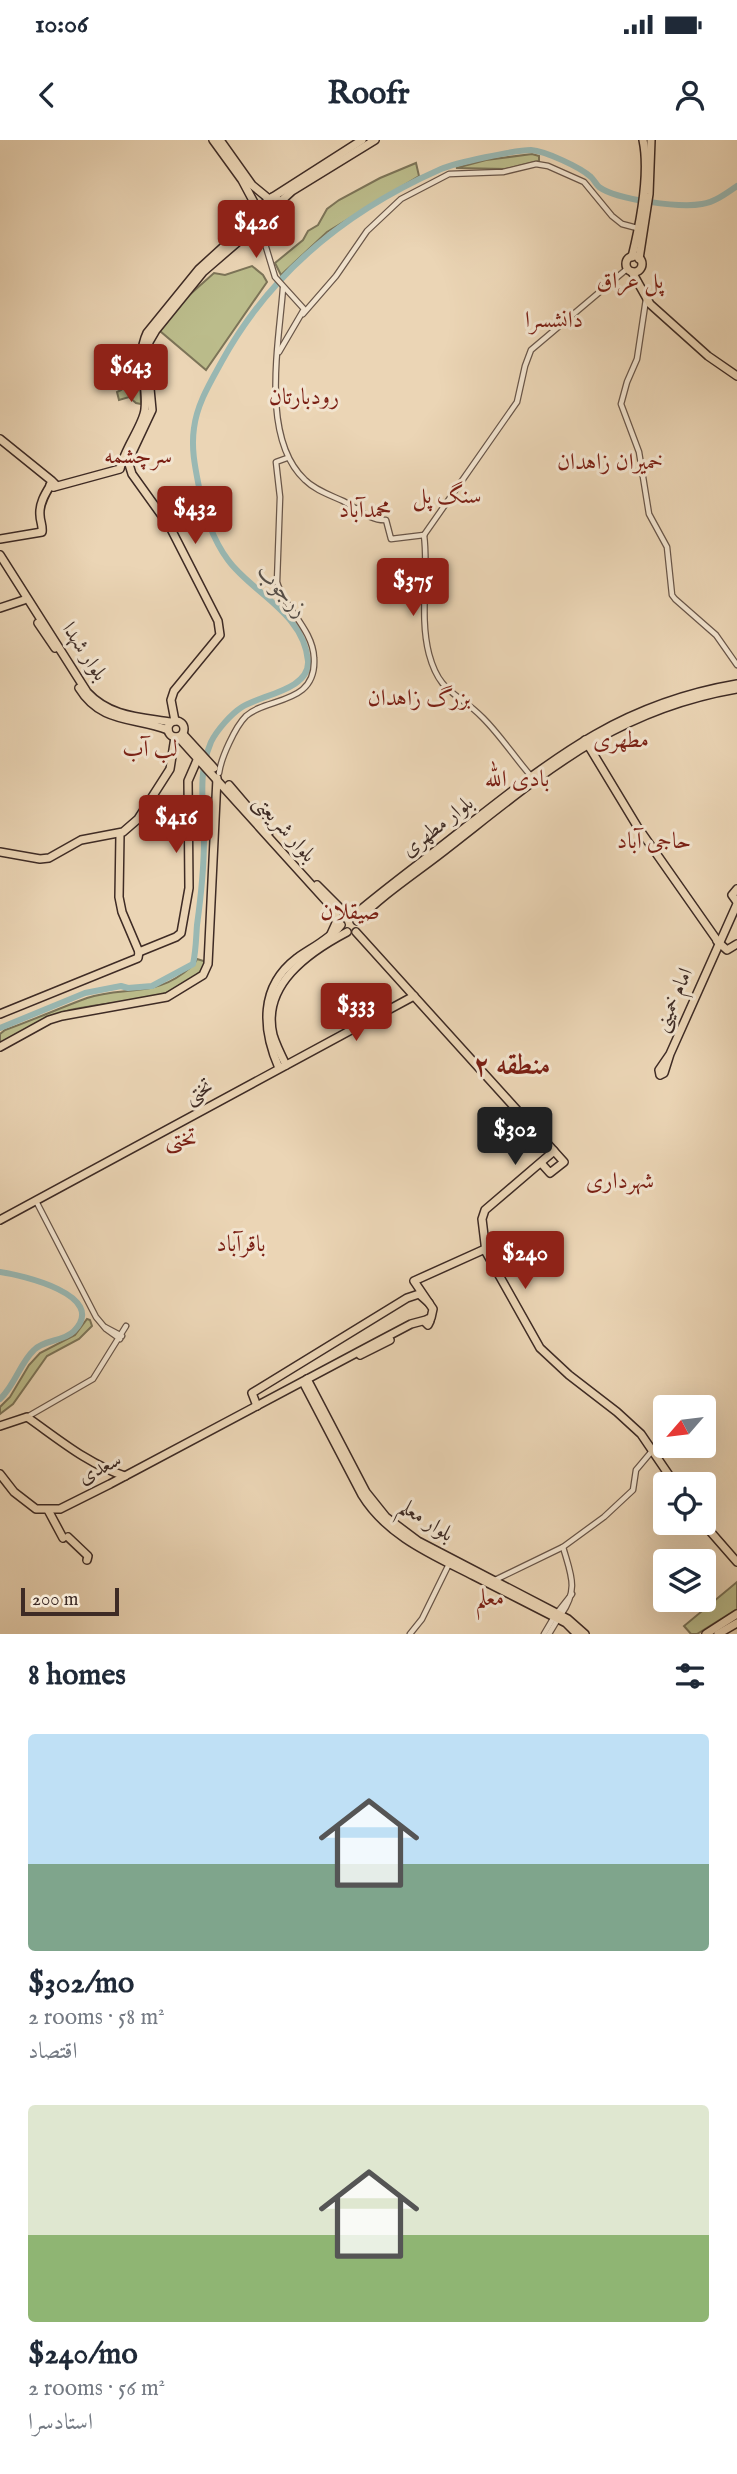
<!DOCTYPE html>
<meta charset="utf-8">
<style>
:root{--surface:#fff;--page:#f6f6f7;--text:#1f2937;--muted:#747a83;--accent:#8f2418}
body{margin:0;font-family:"IM FELL English",Amiri,serif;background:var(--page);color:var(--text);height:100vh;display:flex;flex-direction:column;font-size:26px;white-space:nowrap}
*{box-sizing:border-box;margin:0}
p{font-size:23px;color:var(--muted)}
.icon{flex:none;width:38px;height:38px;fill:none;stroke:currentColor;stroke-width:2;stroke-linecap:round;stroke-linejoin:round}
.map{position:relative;height:1494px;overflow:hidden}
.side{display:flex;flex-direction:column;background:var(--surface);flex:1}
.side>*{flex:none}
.needle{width:46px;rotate:242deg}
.buttons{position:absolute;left:653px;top:1255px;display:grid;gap:14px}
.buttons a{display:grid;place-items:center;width:63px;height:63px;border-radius:7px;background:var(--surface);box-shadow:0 7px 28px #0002;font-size:35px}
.scale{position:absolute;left:21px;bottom:18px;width:98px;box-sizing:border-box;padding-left:7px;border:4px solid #3e2b25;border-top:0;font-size:19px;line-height:24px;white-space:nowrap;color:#3e2b25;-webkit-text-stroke:5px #f2e4cf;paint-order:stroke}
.price{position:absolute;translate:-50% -60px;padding:0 16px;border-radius:7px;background:var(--accent);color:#fff;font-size:23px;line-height:46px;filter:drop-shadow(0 2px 4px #0008)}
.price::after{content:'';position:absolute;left:50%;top:42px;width:21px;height:16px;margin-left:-10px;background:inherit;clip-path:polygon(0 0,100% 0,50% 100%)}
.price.selected{background:#222;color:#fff}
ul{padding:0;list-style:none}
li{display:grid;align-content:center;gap:14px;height:371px;padding:0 28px}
li span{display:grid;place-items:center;height:217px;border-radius:7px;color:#555}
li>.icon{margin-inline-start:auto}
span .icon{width:126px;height:126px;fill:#fffc;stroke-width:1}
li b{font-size:30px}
h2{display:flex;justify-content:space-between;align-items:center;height:84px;padding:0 28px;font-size:30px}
.status{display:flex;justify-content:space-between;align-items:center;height:49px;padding:0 35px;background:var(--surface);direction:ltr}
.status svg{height:19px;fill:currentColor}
header{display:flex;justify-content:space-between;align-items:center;height:91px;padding:0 28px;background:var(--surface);font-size:32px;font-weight:700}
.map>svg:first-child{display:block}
.green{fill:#bbbc8b;stroke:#7c7458;stroke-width:2}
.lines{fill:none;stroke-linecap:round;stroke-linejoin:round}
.river{stroke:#99b8b3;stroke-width:6}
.minor-casing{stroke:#695649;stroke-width:7}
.major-casing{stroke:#3e2b25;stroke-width:10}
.minor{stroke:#f2e4cf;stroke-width:4.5}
.major{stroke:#ebd5b5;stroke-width:7}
.labels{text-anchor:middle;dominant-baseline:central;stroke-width:6;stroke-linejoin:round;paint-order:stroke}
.street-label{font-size:21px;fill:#3e2b25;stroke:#f2e4cf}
.neighbourhood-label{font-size:23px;fill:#7a1f14;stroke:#f2e4cf}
.water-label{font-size:23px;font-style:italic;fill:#554e48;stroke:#f2e4cf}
.district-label{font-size:28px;font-weight:bold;fill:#7a1f14;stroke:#f2e4cf}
</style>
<div class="status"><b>10:06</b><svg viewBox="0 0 49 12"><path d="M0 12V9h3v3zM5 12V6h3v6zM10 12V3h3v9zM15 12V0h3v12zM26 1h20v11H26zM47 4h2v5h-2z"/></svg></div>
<header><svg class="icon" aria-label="back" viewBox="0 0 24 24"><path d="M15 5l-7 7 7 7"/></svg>Roofr<svg class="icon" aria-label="person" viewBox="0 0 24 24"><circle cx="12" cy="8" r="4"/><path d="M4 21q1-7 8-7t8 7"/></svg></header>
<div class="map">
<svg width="737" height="1494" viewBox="0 0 737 1494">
<rect width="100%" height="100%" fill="#ebd5b5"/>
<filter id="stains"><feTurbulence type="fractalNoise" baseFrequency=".00286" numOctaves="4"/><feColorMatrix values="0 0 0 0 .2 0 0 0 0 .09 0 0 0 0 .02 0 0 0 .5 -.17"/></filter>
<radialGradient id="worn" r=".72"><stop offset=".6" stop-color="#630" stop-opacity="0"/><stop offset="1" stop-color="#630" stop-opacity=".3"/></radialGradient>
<!-- green -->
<g class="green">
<polygon points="532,14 539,16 539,21 506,29 456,28 486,20"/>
<polygon points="416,23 419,36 327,92 281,135 275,123 303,100 308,91 318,85 327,69 339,60 380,38"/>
<polygon points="252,126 263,135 267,142 206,230 160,191 186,158 214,133 225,135"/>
<polygon points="139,221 141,264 136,263 129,257 119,260 117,252 121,250 112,231 131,222"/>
<path d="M197,819l10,3c-26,46 -99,36 -144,50 -22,8 -43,22 -63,33v-11l5,-4c28,-10 55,-22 82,-32 32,-11 66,-2 95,-24 6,-5 12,-8 15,-15z"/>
<polygon points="87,1179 90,1180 92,1186 79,1199 47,1216 13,1264 0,1274 0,1267 10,1257 29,1225 40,1213 75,1195"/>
<polygon points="737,1442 737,1469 697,1494 691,1494 684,1486"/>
</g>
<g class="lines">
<!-- river -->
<g class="river">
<path d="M0,888l85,-35 36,-7 7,2 24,-2 41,-22c3,-13 3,-26 4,-39 4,-29 7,-57 7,-86 0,-33 -7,-65 7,-97 6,-12 20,-28 31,-35 18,-12 68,-17 66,-46 -4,-48 -56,-68 -80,-101 -15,-20 -25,-49 -29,-73 -4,-20 -8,-39 -5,-59 3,-24 16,-45 28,-67 49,-89 126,-151 219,-192 14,-6 74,-19 90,-19 14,1 49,17 60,27 3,3 5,7 8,10 18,13 82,21 103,17 13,-2 25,-11 35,-18"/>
<path d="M0,1132c21,3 109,23 74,59 -11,11 -29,8 -40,19 -14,13 -19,35 -34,49"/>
</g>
<!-- minor casing -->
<g class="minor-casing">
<g id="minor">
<polyline points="259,84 275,137 304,169"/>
<path d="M283,148c-4,55 -23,150 22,192 10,10 25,15 38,21 14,7 27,20 43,19l5,19 33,-4"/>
<polyline points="646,159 637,219 627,242 621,264 639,312 649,374 667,407 672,455 675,459 716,495 737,525"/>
<polyline points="303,174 336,136 367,91 401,59 449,34 503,32 536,24 548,26 584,42 612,76 622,84 637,88"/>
<polyline points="279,212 303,171"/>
<polyline points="342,376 358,368"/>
<polyline points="424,395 517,262 525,226 531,210 628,128"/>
<path d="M424,395c5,39 -5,80 5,119 11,41 29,38 54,64 18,18 32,40 48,58"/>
<path d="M219,633c2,-15 16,-46 27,-57 21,-19 71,-11 68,-58 -1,-29 -30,-50 -37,-76l3,-85 -4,-35 11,-4"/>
<polyline points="36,1061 96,1177 106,1189 120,1199"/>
<polyline points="105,1187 122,1196"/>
<polyline points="27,1277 93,1239 126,1186"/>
<polyline points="495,1440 563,1407 604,1377 633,1350 636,1330 652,1311"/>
<polyline points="557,1473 572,1454"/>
<path d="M561,1475c18,-26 10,-40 2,-68"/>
<polyline points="410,1494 422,1479 449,1424"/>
<polyline points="544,1494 554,1477"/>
<polyline points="549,1494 558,1479"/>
</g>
</g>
<!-- major casing -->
<g class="major-casing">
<g id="major">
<polyline points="213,0 242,40 258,70"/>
<polyline points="220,0 252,45 269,59"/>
<polyline points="273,57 362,0"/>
<polygon points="273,57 278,60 279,66 266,80 257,81 255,74 269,59"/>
<polyline points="279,63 292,51 375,0"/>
<circle cx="634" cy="124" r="8"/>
<path d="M632,117c8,-33 18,-84 11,-117"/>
<polyline points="639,119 649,54 651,0"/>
<polyline points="632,132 650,164 708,216 737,236"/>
<polyline points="0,299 52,341 50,345 53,347 55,344 52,341"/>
<path d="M54,347l66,-18c4,-20 24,-45 25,-60 3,-26 -10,-51 2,-76l52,-64 56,-51"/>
<path d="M0,399l42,-7c1,-6 -2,-11 -2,-17 -1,-11 5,-21 10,-29"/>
<path d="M0,415l87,137c23,25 53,25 84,30"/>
<polyline points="0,468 24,460"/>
<polyline points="38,483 55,508"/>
<path d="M79,548c22,36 55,29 89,42"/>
<circle cx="176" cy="589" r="8"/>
<polyline points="175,581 171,560 174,551 220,495 218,481 170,387 132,334 128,321 152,270 147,216 149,202 156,190 203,132 261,82"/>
<polyline points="183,594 214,628"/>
<polyline points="178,597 336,772 336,783 331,794"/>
<polyline points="585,600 637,686 719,803"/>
<polyline points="229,645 269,692"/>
<polyline points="120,694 119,757 122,772 139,812"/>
<polyline points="0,712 40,719 49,718 81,700 123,692 138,679 170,629 175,597"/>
<polyline points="317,745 346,774"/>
<polyline points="737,749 732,755 737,762"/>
<path d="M353,776c35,-30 73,-57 109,-86 91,-71 157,-126 275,-146"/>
<path d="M357,781c27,-28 62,-50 92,-74 95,-74 165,-137 288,-158"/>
<polyline points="356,792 564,1022 550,1033 541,1023"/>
<polyline points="717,801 727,810 737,804"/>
<polyline points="139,812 176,797 181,793 189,748 188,641 198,618"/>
<polyline points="0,874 138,818 139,812"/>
<polyline points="0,907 49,880 62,876 167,857 203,835 208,824 217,638"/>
<polyline points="670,914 664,933 660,935 659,930 670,914 737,764"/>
<path d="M286,925c-5,-10 -10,-20 -13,-30 -12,-50 36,-83 74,-103"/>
<path d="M279,928c-17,-39 -20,-81 18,-110 14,-10 33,-19 44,-33"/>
<polyline points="554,1011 485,1070 482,1079 486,1112 540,1208 569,1235 617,1272 641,1294 675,1344"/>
<polyline points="0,1080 414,856"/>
<polyline points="431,1178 433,1169 414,1141 485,1109"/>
<polygon points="428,1179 430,1181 428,1185 425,1182"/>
<polyline points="360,1215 390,1200"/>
<polyline points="307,1239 366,1352 386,1377 418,1401 568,1479 585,1494"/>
<path d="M303,1242l59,113c25,41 71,60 112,81 31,16 61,31 92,47l11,11"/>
<polyline points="257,1266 252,1253 407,1158 419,1154 429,1163"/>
<path d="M0,1286l27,-9c30,21 62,48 98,59"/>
<polyline points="0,1334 14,1352 36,1369 60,1369 110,1344 375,1203 411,1184 426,1180"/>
<polyline points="48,1370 63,1398"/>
<polyline points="702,1382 737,1422"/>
<polyline points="68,1397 88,1416 87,1420"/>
<polyline points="706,1494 737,1474"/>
<polyline points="718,1494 737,1483"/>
</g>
</g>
<!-- minor -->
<use href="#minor" class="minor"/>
<!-- major -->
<use href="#major" class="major"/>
</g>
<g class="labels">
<!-- street labels -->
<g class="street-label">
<text transform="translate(84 512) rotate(57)">بلوار شهدا</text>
<text transform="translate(438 687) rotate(-38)">بلوار مطهری</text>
<text transform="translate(284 689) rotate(48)">بلوار شریعتی</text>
<text transform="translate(674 860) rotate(-66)">امام خمینی</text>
<text transform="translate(199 952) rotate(-28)">تختی</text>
<text transform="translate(100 1329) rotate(-27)">سعدی</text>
<text transform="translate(426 1381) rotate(33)">بلوار معلم</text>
</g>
<!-- neighbourhood labels -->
<g class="neighbourhood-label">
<text x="630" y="141">پل عراق</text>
<text x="554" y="180">دانشسرا</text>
<text x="304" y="257">رودبارتان</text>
<text x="138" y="316">سرچشمه</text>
<text x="610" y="322">خمیران زاهدان</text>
<text x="447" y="356">سنگ پل</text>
<text x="365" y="370">محمدآباد</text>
<text x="419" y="558">بزرگ زاهدان</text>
<text x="621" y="600">مطهری</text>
<text x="150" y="609">لب آب</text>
<text x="517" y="639">بادی الله</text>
<text x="654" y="701">حاجی آباد</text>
<text x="350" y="772">صیقلان</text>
<text x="181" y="999">تختی</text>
<text x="620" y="1041">شهرداری</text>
<text x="241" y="1104">باقرآباد</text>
<text x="490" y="1458">معلم</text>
</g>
<!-- water labels -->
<g class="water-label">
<text transform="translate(282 451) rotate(47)">زرجوب</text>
</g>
<!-- district labels -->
<g class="district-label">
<text x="512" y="926">منطقه ۲</text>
</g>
</g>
<rect width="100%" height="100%" filter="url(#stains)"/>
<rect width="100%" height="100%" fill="url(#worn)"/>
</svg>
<div class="buttons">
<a><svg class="needle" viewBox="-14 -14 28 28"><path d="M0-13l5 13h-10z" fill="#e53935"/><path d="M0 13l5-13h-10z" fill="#747a83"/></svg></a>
<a><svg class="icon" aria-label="locate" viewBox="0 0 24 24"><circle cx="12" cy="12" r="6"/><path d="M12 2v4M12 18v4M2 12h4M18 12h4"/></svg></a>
<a><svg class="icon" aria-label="layers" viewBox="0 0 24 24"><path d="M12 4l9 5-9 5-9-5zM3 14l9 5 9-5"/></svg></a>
</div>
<div class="scale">200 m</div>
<b class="price" style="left:256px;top:120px">$426</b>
<b class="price" style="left:131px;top:264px">$643</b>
<b class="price" style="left:195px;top:406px">$432</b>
<b class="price" style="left:413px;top:478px">$375</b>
<b class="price" style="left:176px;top:715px">$416</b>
<b class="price" style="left:356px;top:903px">$333</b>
<b class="price selected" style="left:515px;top:1027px">$302</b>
<b class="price" style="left:525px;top:1151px">$240</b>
</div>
<section class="side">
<h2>8 homes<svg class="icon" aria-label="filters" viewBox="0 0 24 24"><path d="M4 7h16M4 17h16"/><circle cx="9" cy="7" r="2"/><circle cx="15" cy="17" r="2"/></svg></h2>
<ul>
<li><span style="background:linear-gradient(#bfe0f5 60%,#7fa58c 0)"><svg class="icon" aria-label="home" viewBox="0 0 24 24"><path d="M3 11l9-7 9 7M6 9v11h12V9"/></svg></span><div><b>$302/mo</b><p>2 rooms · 58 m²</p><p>اقتصاد</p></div></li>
<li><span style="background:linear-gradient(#dfe7d0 60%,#8fb573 0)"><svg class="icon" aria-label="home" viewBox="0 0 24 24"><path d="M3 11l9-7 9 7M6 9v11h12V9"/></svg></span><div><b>$240/mo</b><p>2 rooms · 56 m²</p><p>استادسرا</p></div></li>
</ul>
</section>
